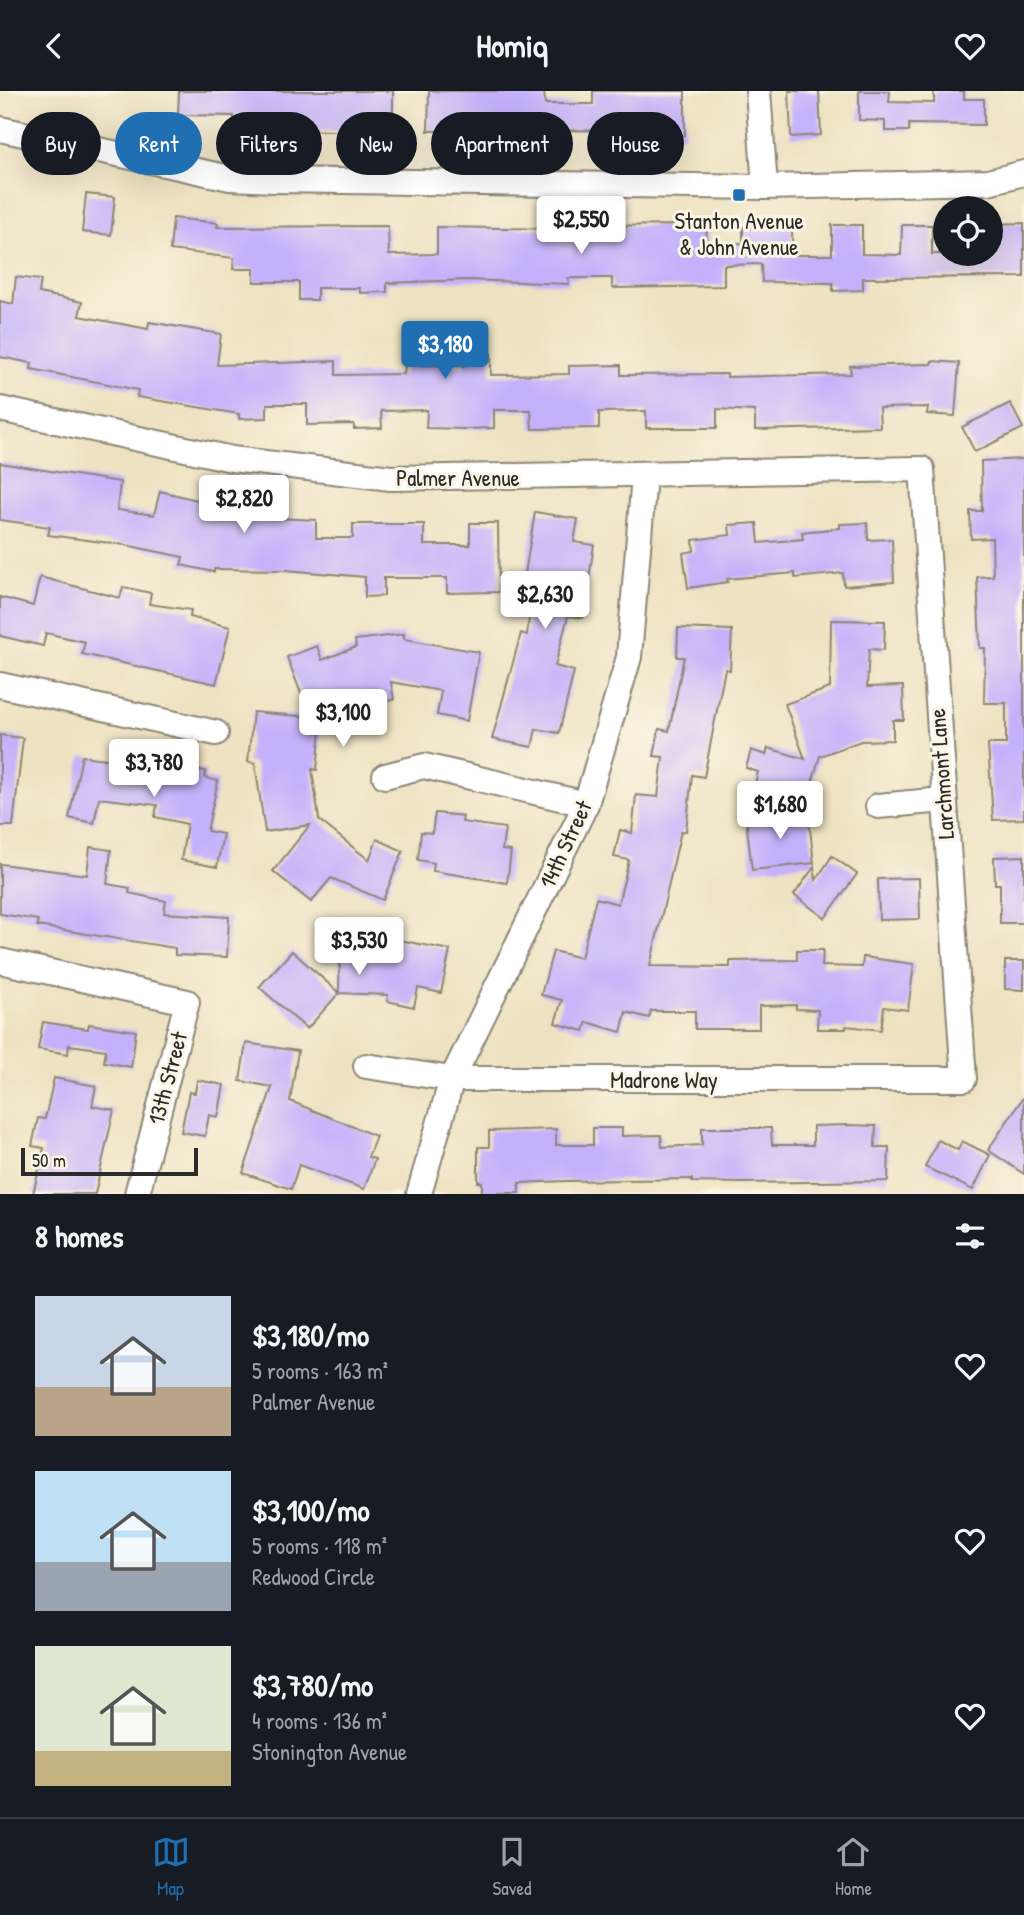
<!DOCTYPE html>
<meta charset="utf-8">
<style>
:root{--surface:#171b24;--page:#242831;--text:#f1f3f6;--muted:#9ea1a6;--line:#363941;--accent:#1f6fb2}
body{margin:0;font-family:"Patrick Hand",sans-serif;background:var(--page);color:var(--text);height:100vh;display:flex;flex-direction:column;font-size:26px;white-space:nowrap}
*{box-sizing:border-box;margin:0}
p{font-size:23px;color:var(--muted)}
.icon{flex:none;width:38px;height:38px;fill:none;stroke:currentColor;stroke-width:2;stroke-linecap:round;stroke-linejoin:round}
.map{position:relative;height:1103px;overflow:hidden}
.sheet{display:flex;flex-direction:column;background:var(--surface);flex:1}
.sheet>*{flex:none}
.guide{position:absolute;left:21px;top:21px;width:984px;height:63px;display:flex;gap:14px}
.controls{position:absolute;left:933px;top:105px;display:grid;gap:14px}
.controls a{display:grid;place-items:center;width:70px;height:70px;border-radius:50%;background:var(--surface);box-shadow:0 7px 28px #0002;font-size:35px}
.scale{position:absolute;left:21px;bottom:18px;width:177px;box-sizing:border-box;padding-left:7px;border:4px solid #2b2b2b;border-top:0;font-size:19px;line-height:24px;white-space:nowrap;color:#2b2b2b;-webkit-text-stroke:5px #fcf5e5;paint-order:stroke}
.price{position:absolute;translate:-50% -60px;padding:0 16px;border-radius:7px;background:#fff;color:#222;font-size:23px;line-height:46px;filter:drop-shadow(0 2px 4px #0008)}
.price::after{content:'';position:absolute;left:50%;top:42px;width:21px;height:16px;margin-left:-10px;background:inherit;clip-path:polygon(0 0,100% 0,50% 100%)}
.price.selected{background:var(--accent);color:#fff}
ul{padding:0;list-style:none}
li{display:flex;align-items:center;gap:21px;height:175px;padding:0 35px}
li span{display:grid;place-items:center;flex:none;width:196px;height:140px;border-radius:0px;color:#555}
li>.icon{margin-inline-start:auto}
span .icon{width:84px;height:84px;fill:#fffc;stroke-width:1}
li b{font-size:30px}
h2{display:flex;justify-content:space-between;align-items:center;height:84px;padding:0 35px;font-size:30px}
.chip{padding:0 24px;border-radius:32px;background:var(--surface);box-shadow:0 7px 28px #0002;font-size:24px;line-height:63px}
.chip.selected{background:var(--accent);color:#fff}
header{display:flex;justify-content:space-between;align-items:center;height:91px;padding:0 35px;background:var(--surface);font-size:32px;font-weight:700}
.tabs{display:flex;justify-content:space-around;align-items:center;height:98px;border-top:2px solid var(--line);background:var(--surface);font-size:19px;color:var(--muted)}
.tabs a{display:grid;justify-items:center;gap:4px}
.tabs .selected{color:var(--accent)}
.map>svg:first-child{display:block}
.building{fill:#c5b0fb}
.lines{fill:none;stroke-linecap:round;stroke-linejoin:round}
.minor-casing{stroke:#8c8676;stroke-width:28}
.minor{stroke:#fff;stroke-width:24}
.poi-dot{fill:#1f6fb2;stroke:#fcf5e5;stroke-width:2.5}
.labels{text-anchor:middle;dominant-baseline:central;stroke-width:6;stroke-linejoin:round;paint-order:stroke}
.poi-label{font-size:23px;fill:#2b2b2b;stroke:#fcf5e5}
.street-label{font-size:23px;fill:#2b2b2b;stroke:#fcf5e5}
</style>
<header><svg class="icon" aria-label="back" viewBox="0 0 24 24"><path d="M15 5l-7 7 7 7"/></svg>Homiq<svg class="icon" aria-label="heart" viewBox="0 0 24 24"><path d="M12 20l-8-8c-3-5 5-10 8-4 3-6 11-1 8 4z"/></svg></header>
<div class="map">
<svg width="1024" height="1103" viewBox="0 0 1024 1103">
<rect width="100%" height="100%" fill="#fcf5e5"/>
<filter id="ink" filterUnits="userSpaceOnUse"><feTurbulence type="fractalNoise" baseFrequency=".0143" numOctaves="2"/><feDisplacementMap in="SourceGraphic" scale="14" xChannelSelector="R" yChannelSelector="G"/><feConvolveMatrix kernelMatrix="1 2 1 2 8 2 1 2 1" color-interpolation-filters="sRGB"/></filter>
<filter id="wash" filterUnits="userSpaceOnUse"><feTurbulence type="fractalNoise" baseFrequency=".00686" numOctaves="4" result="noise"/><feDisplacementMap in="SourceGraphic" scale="28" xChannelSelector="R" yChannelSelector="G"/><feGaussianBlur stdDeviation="1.57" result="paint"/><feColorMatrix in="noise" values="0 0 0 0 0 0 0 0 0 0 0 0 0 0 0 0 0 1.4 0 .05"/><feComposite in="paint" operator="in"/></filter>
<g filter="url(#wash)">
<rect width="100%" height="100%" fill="#ede2c1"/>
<g id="blocks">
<!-- building -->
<g class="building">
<polygon points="179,0 393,0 393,42 235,37 234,25 178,24"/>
<polygon points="429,0 544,0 545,13 593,13 593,0 685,0 685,44 654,45 654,39 428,40"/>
<polygon points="789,0 819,0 821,44 791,46"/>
<polygon points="859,0 890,0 889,11 934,12 934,0 964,0 964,8 984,8 984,34 909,33 909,40 885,40 885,30 859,29"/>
<polygon points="86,103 115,106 111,144 82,141"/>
<polygon points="173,127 218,132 217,136 388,135 389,164 437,163 437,136 567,138 567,135 706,134 707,153 743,152 743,136 792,135 792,164 832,164 832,134 862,134 862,163 901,164 902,134 932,134 932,163 990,163 990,133 1024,132 1024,186 863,187 863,199 833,200 833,192 762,191 761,173 724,174 724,195 612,197 612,187 568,187 569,193 468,189 387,192 387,201 360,202 360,197 317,197 317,209 299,209 299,191 254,191 254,178 233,178 234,167 170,159"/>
<polygon points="16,186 41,189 39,202 82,211 79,225 148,238 149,231 221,243 217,274 336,270 336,284 404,283 405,274 464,275 464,263 491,263 491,284 569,283 569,275 621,274 621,284 727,283 727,286 851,283 850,275 931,273 932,270 959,272 955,325 927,323 928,316 879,317 880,336 755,339 755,320 717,318 717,337 646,337 646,320 599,321 599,337 532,338 531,319 494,319 494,337 465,338 426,337 427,319 381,320 382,337 354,338 354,333 307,334 307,313 267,313 267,327 239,328 239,323 137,306 138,299 31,278 32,272 0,266 0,210 13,213"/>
<polygon points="1010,312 1023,337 975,361 962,336"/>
<polygon points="1024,368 1024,728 993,729 988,653 1006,653 1006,612 984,612 985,557 980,557 977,486 993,485 992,447 971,448 970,420 982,420 981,370"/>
<polygon points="0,372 120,391 117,419 154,424 160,400 218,414 216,424 316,429 316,447 353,447 353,433 424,433 424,454 470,454 470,432 498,432 499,501 447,502 447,487 384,487 384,505 365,506 365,486 286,479 214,478 214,481 181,474 183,466 125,454 48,444 50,436 0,429"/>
<polygon points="535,421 578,428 574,451 594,454 583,527 568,525 555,575 574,580 559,642 536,638 532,656 492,648 521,542 527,544 532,501 522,501"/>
<polygon points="757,432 759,452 803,448 802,441 840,437 840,433 867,432 868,449 892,448 894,491 844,495 843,482 795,487 795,482 727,488 728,491 688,497 683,462 694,460 693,449 730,444 729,434"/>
<polygon points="40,486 120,507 123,496 151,502 149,513 191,519 190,526 230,536 216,593 82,563 85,551 46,542 43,555 0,545 0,506 33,515"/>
<polygon points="831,529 885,530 884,559 869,558 867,596 903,595 904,629 893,629 893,649 861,650 820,665 807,709 755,693 758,681 746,677 751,659 766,664 768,657 805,668 785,613 830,597"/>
<polygon points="678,537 732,539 730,579 725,578 704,686 692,684 686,740 681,740 650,875 730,876 730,870 797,869 797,859 823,859 822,875 862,876 863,866 914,873 908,919 884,916 881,939 846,935 846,938 817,938 818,919 796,918 796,914 759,915 759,938 695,938 695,920 651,920 649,927 626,921 621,941 587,931 584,940 555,932 562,909 541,904 553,860 581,867 596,807 618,813 629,769 614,766 620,739 632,742 636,704 658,706 663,666 654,665 659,638 669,640 684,566 677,566"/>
<polygon points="404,543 404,548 479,561 467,630 437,624 441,600 391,591 394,609 359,613 363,622 321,638 317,679 312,678 319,729 369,769 377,748 403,760 383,809 331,787 311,811 273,780 310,734 265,741 255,672 248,671 253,621 310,626 287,566 317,555 322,569 356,556 355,549"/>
<polygon points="0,644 23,647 13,735 0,735"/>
<polygon points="82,665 206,680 205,687 218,690 207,740 223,743 217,776 181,769 187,733 155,726 157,714 99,707 94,732 69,727"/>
<polygon points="808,721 814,772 752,779 746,728"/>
<polygon points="435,722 463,725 462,731 505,737 502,759 511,760 507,792 433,780 434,772 418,769 421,741 432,742"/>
<polygon points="90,756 111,759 107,793 130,797 129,802 166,810 164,822 229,826 227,866 175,864 175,857 37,835 38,829 0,823 0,773 87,784"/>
<polygon points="832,765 857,783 825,827 794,804 814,776 816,789"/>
<polygon points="1024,765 1024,832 1000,832 1000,793 995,793 994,766"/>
<polygon points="919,787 920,828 879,829 878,788"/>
<polygon points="399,849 450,859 441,902 418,897 414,916 387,910 388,904 339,902 307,938 259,896 292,860 339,902 340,850 399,851"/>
<polygon points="1005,870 1024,870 1024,899 1005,898"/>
<polygon points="43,931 88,938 89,933 136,940 131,976 104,971 106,959 69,954 68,963 38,958"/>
<polygon points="246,952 298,960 290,1010 376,1045 368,1066 375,1068 364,1098 299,1074 291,1098 243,1082 272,996 240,990"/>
<polygon points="54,987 96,995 92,1015 114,1019 95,1103 33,1103 44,1057 32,1055 38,1027 45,1028"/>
<polygon points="197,989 224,994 218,1026 209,1024 205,1045 181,1041 189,1001 195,1002"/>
<polygon points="1024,1005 1024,1083 988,1059"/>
<polygon points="849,1034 876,1035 875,1056 889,1056 888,1090 743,1092 692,1091 692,1088 567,1090 519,1092 519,1102 482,1102 482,1091 478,1091 478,1056 489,1056 489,1040 556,1038 556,1054 593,1054 593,1037 622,1037 622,1045 661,1044 662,1056 702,1054 702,1037 771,1037 772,1054 813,1054 813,1035"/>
<polygon points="938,1049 958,1059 962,1050 990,1064 973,1099 925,1076"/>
</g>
</g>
</g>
<g filter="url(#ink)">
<use href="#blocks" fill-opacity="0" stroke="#8c8676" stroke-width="2"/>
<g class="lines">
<!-- minor casing -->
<g class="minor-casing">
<g id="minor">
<polyline points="758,0 765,96"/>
<polyline points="0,38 230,87 274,89 765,96 988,91 1024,82"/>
<polyline points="0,318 232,368 391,387 922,378 964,988 452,988 366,975"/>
<polyline points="0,594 216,642"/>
<polyline points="385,685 424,675 586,713"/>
<polyline points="878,715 943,709"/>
<polyline points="0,870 187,911 137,1103"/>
<polyline points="419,1103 452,988 586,713 629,566 644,385"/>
</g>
</g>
<!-- minor -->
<use href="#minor" class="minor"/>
</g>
</g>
<!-- markers -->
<rect class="poi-dot" x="732" y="97" width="14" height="14" rx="3.5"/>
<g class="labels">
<!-- poi labels -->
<g class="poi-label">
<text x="739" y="129">Stanton Avenue<tspan x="739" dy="26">&amp; John Avenue</tspan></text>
</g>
<!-- street labels -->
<g class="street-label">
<text x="458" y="386">Palmer Avenue</text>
<text transform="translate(941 683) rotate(-94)">Larchmont Lane</text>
<text transform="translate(565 753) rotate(-65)">14th Street</text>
<text transform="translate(167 987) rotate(-75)">13th Street</text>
<text x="664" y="988">Madrone Way</text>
</g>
</g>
</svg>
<div class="controls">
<a><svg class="icon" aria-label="locate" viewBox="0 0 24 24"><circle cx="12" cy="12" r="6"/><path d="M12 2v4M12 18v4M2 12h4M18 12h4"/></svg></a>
</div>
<div class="scale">50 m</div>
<b class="price" style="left:581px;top:165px">$2,550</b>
<b class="price selected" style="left:445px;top:290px">$3,180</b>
<b class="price" style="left:244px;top:444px">$2,820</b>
<b class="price" style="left:545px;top:540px">$2,630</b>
<b class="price" style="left:343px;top:658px">$3,100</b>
<b class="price" style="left:154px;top:708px">$3,780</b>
<b class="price" style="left:780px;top:750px">$1,680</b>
<b class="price" style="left:359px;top:886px">$3,530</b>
<div class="guide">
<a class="chip">Buy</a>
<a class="chip selected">Rent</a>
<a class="chip">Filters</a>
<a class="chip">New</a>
<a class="chip">Apartment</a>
<a class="chip">House</a>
</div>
</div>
<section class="sheet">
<h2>8 homes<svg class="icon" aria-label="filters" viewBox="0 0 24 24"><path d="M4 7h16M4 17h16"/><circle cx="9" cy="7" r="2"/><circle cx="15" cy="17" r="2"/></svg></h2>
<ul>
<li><span style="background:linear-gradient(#c9d6e8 65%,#b9a48a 0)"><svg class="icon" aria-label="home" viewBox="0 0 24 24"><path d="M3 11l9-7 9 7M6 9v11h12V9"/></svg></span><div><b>$3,180/mo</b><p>5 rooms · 163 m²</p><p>Palmer Avenue</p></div><svg class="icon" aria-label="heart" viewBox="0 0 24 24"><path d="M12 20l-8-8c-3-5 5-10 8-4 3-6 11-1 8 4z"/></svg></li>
<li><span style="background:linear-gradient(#bfe0f5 65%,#9aa5b1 0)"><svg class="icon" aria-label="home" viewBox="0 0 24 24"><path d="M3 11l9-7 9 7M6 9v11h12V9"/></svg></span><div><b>$3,100/mo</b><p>5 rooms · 118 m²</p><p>Redwood Circle</p></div><svg class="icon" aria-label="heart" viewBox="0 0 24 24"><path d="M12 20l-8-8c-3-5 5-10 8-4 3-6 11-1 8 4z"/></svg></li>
<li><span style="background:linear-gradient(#dfe7d0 75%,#c2b280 0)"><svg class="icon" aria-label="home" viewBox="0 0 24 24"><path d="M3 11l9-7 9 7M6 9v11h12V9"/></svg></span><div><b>$3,780/mo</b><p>4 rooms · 136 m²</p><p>Stonington Avenue</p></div><svg class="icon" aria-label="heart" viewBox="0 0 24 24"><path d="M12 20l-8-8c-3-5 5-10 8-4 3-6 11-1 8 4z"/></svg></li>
</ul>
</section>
<nav class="tabs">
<a class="selected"><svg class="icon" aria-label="map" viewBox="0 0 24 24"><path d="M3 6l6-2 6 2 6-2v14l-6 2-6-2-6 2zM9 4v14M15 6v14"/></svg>Map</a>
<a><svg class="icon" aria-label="saved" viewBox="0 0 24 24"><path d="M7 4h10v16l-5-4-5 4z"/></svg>Saved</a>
<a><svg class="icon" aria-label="home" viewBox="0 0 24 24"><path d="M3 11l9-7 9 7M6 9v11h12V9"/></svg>Home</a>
</nav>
